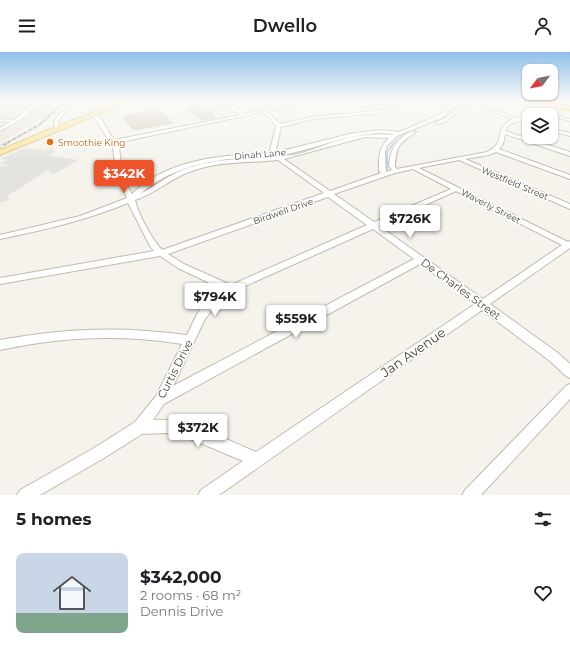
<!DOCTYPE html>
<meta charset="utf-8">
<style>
:root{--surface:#fff;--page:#f6f6f6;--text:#202124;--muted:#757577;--accent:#ee542a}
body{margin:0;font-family:Montserrat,sans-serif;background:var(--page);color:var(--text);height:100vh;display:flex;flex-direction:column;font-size:15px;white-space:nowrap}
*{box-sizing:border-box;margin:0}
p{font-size:13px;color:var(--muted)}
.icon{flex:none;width:22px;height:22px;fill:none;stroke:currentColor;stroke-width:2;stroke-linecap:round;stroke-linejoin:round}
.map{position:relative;height:443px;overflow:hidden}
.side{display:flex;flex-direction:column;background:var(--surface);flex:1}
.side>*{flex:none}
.needle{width:26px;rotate:238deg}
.tools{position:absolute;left:522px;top:12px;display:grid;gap:8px}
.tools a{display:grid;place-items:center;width:36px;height:36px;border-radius:8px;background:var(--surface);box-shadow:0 1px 3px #0004;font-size:20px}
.price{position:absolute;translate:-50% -34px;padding:0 9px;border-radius:4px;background:#fff;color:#222;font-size:13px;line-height:26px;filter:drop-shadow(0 1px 2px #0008)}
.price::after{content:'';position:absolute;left:50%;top:24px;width:12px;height:9px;margin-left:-6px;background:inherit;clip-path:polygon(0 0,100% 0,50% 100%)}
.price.active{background:var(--accent);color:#fff}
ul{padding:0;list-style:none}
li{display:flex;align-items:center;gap:12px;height:100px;padding:0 16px}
li span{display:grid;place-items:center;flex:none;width:112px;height:80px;border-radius:8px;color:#555}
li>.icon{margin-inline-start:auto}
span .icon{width:48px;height:48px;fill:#fffc;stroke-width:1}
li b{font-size:17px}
h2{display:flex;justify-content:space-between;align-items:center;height:48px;padding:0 16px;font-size:17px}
header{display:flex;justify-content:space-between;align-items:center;height:52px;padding:0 16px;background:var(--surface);font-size:18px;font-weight:600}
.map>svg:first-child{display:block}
.residential{fill:#e9e5da}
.commercial{fill:#f5ebd9}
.parking{fill:#e4e3e0}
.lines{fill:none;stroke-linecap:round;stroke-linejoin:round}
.stream-far1{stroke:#adcfed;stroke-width:1}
.stream{stroke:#adcfed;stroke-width:1.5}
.building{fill:#d6cfc2;stroke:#d1c8b5}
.minor-casing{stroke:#c0bbaf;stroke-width:2}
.major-casing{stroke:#dec471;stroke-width:2}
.highway-casing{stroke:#d5a946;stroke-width:2}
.minor{fill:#fff;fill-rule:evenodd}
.major{fill:#f9e5a1;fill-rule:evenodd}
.highway{fill:#f6d376;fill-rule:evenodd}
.rail-far1-casing{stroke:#999;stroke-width:2}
.rail-casing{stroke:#999;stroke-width:2.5}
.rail-far1{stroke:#fff;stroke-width:1;stroke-dasharray:3;stroke-linecap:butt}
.rail{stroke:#fff;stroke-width:1.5;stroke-dasharray:4;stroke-linecap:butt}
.food-dot{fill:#e8710a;stroke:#fff;stroke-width:1.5}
.labels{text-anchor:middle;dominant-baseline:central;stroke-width:3.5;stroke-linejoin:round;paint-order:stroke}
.far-food-label{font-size:9px;fill:#c56008;stroke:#fff;text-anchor:start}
.far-street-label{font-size:9px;fill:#49443a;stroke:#fff}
.street-label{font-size:11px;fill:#49443a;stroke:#fff}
.near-street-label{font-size:13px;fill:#49443a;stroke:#fff}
</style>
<header><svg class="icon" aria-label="menu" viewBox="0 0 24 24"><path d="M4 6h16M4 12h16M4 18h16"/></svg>Dwello<svg class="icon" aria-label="person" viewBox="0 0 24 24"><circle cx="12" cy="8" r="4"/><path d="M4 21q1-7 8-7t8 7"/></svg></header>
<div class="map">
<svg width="570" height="443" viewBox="0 0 570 443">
<rect width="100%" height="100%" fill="#f5f3ec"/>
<!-- residential -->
<polygon class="residential" points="0,49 61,49 45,65 0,91"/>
<!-- commercial -->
<polygon class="commercial" points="150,49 217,49 237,62 195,71 176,55"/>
<!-- parking -->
<g class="parking">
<polygon points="212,49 217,50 229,58 214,60 203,53 205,52 203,51"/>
<polygon points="31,96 43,98 53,96 54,101 50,102 51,104 78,108 55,122 48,120 51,119 48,118 6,145 10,148 0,151 0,114 11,114 1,112 6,108 0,107 22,97"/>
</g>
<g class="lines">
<!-- stream-far1 -->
<g class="stream-far1">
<polyline points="379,81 392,82"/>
<polyline points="393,92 400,83 442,66 456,55 480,49"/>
</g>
<!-- stream -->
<g class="stream">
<polyline points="288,102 308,97"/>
<polyline points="211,110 266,104"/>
<polyline points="387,118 387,100 394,91"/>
<polyline points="159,128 171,122"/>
</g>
</g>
<!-- building -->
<g class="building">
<polygon points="196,53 209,58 214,62 213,63 215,65 201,68 186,56"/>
<polygon points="153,57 156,60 161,59 173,71 134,78 122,65"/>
</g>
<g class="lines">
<!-- minor casing -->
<g class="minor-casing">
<g id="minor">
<polygon points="37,49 42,49 25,65 0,79 0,76 10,70 0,69 0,67 14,68"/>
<polygon points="71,49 75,49 58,69 59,77 55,77 54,69"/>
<path d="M220,49h5l20,13 61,-13h9l-48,11 13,12 32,-7 63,-6 -23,-10h6l23,10 23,-10h6l-28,12 -70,6 -31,8 -5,23 1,2 77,-19 28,-3 17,2 40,-17 13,-10 16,-4h8l-22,6 -11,10 -46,19 -10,10 -2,6 1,20 6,-2 -3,-4c1,-17 8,-28 23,-35l4,1c-15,11 -20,12 -21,34l2,3 90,-17c22,-11 4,-23 26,-33 -13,-4 -40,-17 -52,-10 -8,5 -13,15 -24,15v-2l12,-6 10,-9 23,-6h8l-13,4 40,13 16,-8 9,-6 2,1 -6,6 32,8v2l-19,-5v-1l-16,-3 -14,7 8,3v2l-12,-3 -9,4 -3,6 65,21v4l-65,-22 -2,10 -4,5 71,26v4l-74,-27 -7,3 -24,4 105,45v5l-111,-49 -40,8 149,74 2,-1v7l-80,56 68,49 12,11v14l-4,-2 -16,-15 -68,-51 -263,185h-21l3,-5 42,-29 -50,-21 -27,-7 -24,1 -38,24 -64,37h-23l3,-5 74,-42 41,-26 21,-26 26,-52c-63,-10 -120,-7 -182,6v-10c64,-12 122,-14 187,-5l10,-21 7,-10 20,-14 -46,-22 -18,-12 -160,28v-6l154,-27 -4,-5 -22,-43c-41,17 -84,27 -128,36v-4l80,-19 47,-18 -10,-20 -4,-30 -18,-30 -7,-2v-2l11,2 15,24 126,-25zM263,60l7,6 6,8 -6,24 2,3c-47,2 -104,5 -140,41l-9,-16 -4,-30 -3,-5zM382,81l11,1 -1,1c-19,-2 -37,0 -55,6 -15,4 -44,18 -57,14 35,-5 64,-21 102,-22zM365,85l24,1c-11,11 -10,18 -10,33l2,2 -51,18 -46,-32zM258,104l17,1c-32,2 -64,1 -95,14 -14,6 -26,16 -40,23 33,-29 76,-35 118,-38zM278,108l46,33 -162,57c-10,-11 -24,-36 -27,-50 20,-6 35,-21 54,-28 29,-11 59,-9 89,-12zM413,117l38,20 -77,33 -40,-28 61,-21zM456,139l106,54 -79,54 -104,-73zM328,145l39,28 -136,60 -47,-21 -16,-10zM373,177l41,30 -241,127 32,-67 7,-9 22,-19zM420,212l55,40 -219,148c-32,-13 -67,-34 -103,-32l11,-16z"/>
<polygon points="551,77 570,81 570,84 551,79"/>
<polygon points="570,332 570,347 481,443 462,443 465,438 566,334"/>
</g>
</g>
<!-- major casing -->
<g class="major-casing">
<polygon id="major" points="123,49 131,49 0,103 0,98 55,75"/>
</g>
<!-- highway casing -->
<g class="highway-casing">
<polygon id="highway" points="512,49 531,49 570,54 570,58"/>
</g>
<!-- minor -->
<use href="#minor" class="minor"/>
<!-- major -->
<use href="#major" class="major"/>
<!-- highway -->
<use href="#highway" class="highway"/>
<!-- rail-far1 casing -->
<g class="rail-far1-casing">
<polyline id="rail-far1" points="5,92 39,73 66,49"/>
</g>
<!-- rail casing -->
<g class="rail-casing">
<polyline id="rail" points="0,95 7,91"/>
</g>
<!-- rail-far1 -->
<use href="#rail-far1" class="rail-far1"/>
<!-- rail -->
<use href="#rail" class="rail"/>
</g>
<!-- sky -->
<linearGradient id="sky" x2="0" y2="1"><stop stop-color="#90bfea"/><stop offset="0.44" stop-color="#fafaf6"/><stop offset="1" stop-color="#fafaf6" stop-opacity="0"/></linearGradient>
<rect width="570" height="111" fill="url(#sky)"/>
<!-- markers -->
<circle class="food-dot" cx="50" cy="90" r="4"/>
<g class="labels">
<!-- far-food labels -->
<g class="far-food-label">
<text x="58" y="90">Smoothie King</text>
</g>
<!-- far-street labels -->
<g class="far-street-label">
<text transform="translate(260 102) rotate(-5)">Dinah Lane</text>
<text transform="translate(515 131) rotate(23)">Westfield Street</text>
<text transform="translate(491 154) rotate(27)">Waverly Street</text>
<text transform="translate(283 159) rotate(-19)">Birdwell Drive</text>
</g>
<!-- street labels -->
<g class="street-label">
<text transform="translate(461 237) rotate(36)">De Charles Street</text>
<text transform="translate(175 317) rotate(-63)">Curtis Drive</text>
</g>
<!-- near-street labels -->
<g class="near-street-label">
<text transform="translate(413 300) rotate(-35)">Jan Avenue</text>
</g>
</g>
</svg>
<div class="tools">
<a><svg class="needle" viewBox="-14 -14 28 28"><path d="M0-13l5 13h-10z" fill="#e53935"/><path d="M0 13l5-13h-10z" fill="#757577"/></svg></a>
<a><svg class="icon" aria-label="layers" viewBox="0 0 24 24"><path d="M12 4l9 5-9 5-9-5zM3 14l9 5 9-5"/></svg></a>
</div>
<b class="price active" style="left:124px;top:142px">$342K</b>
<b class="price" style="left:410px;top:187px">$726K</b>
<b class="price" style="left:215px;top:265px">$794K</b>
<b class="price" style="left:296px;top:287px">$559K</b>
<b class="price" style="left:198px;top:396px">$372K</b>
</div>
<section class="side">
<h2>5 homes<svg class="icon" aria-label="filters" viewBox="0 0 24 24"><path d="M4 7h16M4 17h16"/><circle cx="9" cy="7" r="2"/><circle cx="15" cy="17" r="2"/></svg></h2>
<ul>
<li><span style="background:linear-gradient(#c9d6e8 75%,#7fa58c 0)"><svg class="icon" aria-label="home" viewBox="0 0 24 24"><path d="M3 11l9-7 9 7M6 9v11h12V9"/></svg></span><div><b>$342,000</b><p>2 rooms · 68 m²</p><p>Dennis Drive</p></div><svg class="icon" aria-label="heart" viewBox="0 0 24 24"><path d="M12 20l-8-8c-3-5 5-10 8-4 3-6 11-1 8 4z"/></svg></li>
</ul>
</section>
